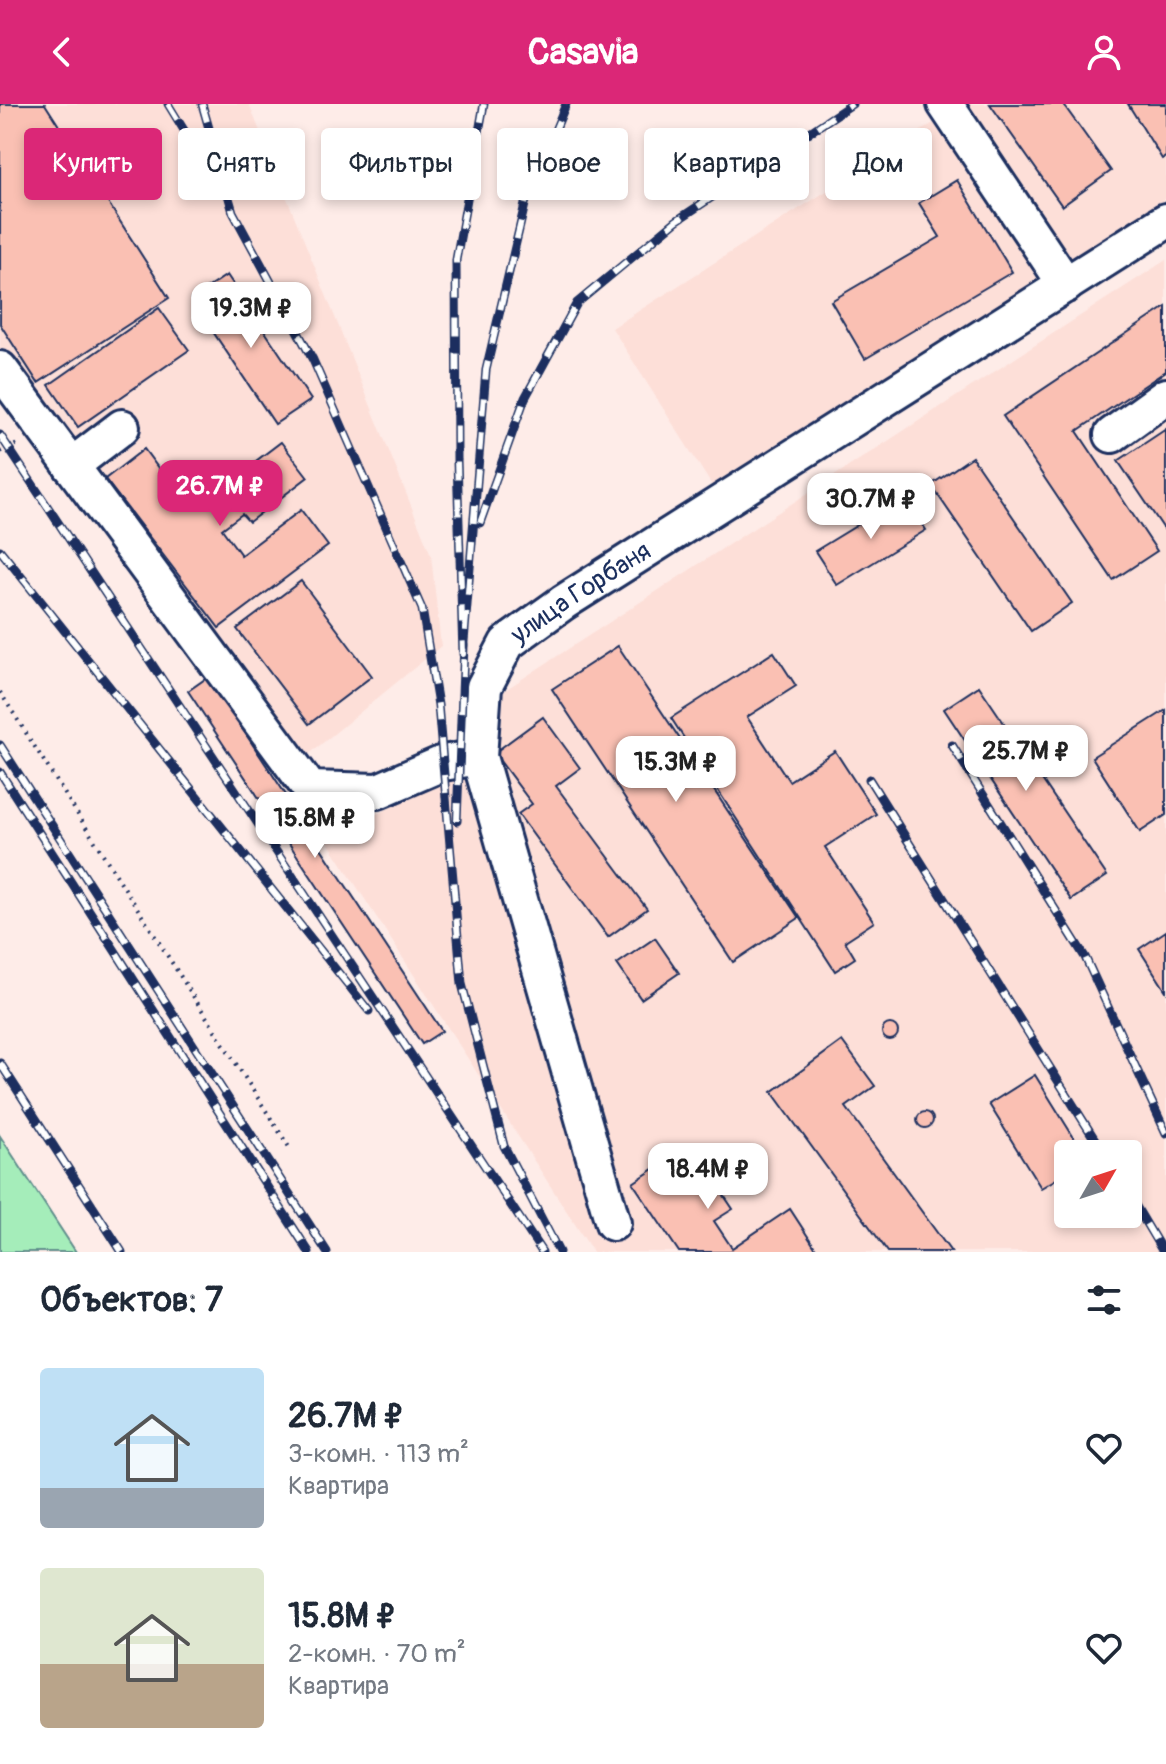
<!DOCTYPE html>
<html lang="ru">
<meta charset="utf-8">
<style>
:root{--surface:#fff;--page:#f6f6f7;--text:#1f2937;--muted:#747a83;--accent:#db2777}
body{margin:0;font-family:Pangolin,sans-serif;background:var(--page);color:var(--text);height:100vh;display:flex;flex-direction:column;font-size:30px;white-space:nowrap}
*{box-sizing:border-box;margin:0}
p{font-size:26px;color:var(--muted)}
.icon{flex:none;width:44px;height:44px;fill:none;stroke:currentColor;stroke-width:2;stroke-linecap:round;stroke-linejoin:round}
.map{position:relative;height:1148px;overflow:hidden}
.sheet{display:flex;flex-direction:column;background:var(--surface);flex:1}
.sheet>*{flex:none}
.hud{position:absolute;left:24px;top:24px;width:1118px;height:72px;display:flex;gap:16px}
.needle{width:52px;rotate:51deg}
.controls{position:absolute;left:1054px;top:1036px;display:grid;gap:16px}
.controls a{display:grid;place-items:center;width:88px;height:88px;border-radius:8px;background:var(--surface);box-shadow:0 4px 12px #0003;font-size:40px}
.price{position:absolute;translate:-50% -68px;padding:0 18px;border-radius:16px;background:#fff;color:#222;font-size:26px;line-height:52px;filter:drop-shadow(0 2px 4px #0008)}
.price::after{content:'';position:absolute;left:50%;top:48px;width:24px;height:18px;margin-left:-12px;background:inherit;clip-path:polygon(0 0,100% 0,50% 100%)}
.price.current{background:var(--accent);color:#fff}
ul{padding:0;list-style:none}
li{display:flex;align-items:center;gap:24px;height:200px;padding:0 40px}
li span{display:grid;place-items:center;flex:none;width:224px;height:160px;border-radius:8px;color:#555}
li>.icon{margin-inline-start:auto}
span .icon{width:96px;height:96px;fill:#fffc;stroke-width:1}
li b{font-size:34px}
h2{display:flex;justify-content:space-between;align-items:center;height:96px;padding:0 40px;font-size:34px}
.pill{padding:0 28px;border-radius:8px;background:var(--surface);box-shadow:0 4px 12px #0003;font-size:28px;line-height:72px}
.pill.current{background:var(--accent);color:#fff}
header{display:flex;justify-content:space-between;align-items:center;height:104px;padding:0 40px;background:var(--accent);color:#fff;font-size:36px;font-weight:700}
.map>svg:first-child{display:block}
.built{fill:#fddfd8;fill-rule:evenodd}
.green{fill:#a5edba;stroke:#608e8c;stroke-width:2}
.building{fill:#fac0b3;stroke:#1b2f5e;stroke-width:2}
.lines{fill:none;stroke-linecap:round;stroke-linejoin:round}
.minor-casing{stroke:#1b2f5e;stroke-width:40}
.path{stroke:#1b2f5e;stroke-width:4;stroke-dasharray:2 6;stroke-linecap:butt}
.minor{stroke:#fff;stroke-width:34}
.rail-casing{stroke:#1b2f5e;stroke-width:9}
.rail{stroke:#fff;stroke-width:6;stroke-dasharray:18;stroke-linecap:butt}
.labels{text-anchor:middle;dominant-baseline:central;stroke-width:6;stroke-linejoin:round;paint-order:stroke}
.street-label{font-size:26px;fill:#1b2f5e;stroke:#fff}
</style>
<header><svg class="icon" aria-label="back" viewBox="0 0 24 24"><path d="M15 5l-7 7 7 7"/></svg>Casavia<svg class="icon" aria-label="person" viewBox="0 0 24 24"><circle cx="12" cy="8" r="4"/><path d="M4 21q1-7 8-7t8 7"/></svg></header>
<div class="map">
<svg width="1166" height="1148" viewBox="0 0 1166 1148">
<rect width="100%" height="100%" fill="#feece8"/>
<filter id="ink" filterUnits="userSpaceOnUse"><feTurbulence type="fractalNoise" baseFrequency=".0125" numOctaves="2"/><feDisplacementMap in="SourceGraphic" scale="16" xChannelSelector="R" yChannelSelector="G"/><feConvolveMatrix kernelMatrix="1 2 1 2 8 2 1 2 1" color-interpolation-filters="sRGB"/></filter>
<g filter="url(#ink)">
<!-- built -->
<g class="built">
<polygon points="0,0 249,0 431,451 441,542 308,651 0,245"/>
<polygon points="929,0 1166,0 1166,94 713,383 612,224 938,16"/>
<path d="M1166,156v992h-573l-267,-413 161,-79 6,-62zM1068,1050h60v60h-60z"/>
</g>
<!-- green -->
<polygon class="green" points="0,1032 76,1148 0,1148"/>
<!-- building -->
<g class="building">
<polygon points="0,0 45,0 169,194 38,279 0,220"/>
<polygon points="990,0 1063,0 1111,67 1062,102"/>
<polygon points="1128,0 1166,0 1166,53 1162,55"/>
<polygon points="957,76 1012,168 865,255 831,197 940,133 919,99"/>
<polygon points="227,171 311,296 275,320 191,195"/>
<polygon points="1166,203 1166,267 1077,327 1157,447 1113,476 1003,312"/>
<polygon points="159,204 189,246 78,323 49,281"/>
<polygon points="1166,325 1166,428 1118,357"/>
<polygon points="281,338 308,373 249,418 242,410 222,425 241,451 301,406 328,442 219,524 105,375 144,345 176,388 210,362 224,381"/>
<polygon points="972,353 1072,499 1031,527 931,381"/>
<polygon points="905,392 926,426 837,481 815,447"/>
<polygon points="301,477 372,572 309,620 237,525"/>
<polygon points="618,542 799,814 733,858 552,585"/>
<polygon points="774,548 796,582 747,613 789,677 835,647 876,710 825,743 874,818 845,837 855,854 835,867 671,614"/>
<polygon points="208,573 442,927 422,940 188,587"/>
<polygon points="979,582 1107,772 1071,796 944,605"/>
<polygon points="1166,606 1166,711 1140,728 1092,653"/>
<polygon points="543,613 580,664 556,682 647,805 608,833 518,710 532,700 494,649"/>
<polygon points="1166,827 1166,887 1139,845"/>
<polygon points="655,834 679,869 641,895 617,860"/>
<circle cx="890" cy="928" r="8"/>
<polygon points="842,937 875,982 846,1003 951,1148 888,1148 772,988"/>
<polygon points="1035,971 1084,1050 1068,1050 1068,1068 1041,1084 989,1000"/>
<circle cx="925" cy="1016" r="8"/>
<polygon points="690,1041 733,1105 714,1117 732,1144 790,1105 818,1148 679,1148 633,1079"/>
</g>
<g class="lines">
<!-- minor casing -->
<g class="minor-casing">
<g id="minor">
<polyline points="945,0 1066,181"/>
<polyline points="0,265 310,685 378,687 443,659 479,653"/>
<polyline points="1112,331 1166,292"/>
<polyline points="71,362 122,323"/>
<path id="s1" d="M613,1119l-134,-466 5,-70 23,-44 57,-41 602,-381"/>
</g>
</g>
<!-- path -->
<g class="path">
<polyline points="0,348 20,339"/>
<polyline points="0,588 289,1043"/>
</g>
<!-- minor -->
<use href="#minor" class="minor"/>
<!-- rail casing -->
<g class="rail-casing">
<g id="rail">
<polyline points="168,0 220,85"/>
<polyline points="202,0 233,108 313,256 422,505 438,601 462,880 504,1042 559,1148"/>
<polyline points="484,0 456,156 457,356 463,550 486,266 526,96 566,0"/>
<polyline points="0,331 542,1148"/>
<polyline points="480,419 525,294 577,199 676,117 852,0"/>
<polyline points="0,446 369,907"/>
<polyline points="0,641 327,1148"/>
<polyline points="952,641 1085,853 1166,1029"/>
<polyline points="0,668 309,1148"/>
<polyline points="869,675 1104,1050"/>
<polyline points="457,717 464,541"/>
<polyline points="0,959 122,1148"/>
<polyline points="1128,1089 1163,1148"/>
</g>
</g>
<!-- rail -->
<use href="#rail" class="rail"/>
</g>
</g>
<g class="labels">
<!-- street labels -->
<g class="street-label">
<text stroke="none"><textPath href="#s1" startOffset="694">улица Горбаня</textPath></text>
</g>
</g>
</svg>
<div class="controls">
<a><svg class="needle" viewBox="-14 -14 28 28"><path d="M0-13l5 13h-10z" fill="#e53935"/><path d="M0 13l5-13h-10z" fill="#747a83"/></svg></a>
</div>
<b class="price" style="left:251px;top:246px">19.3M ₽</b>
<b class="price current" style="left:220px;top:424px">26.7M ₽</b>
<b class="price" style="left:871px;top:437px">30.7M ₽</b>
<b class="price" style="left:1026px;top:689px">25.7M ₽</b>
<b class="price" style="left:676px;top:700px">15.3M ₽</b>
<b class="price" style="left:315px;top:756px">15.8M ₽</b>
<b class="price" style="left:708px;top:1107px">18.4M ₽</b>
<div class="hud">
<a class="pill current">Купить</a>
<a class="pill">Снять</a>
<a class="pill">Фильтры</a>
<a class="pill">Новое</a>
<a class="pill">Квартира</a>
<a class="pill">Дом</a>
</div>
</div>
<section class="sheet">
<h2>Объектов: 7<svg class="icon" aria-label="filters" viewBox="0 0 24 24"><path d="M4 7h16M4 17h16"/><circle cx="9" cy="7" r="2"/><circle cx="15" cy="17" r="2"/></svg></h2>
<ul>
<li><span style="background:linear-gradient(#bfe0f5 75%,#9aa5b1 0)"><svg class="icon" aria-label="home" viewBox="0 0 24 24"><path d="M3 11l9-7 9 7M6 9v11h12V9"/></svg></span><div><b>26.7M ₽</b><p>3-комн. · 113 m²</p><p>Квартира</p></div><svg class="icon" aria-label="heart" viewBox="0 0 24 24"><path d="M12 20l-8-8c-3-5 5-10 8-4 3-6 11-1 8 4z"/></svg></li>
<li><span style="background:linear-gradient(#dfe7d0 60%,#b9a48a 0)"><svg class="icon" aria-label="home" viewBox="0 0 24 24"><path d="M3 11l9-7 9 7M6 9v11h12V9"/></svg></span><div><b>15.8M ₽</b><p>2-комн. · 70 m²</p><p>Квартира</p></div><svg class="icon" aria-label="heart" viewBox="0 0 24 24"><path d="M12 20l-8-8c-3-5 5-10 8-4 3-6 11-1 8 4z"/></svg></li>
</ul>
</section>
